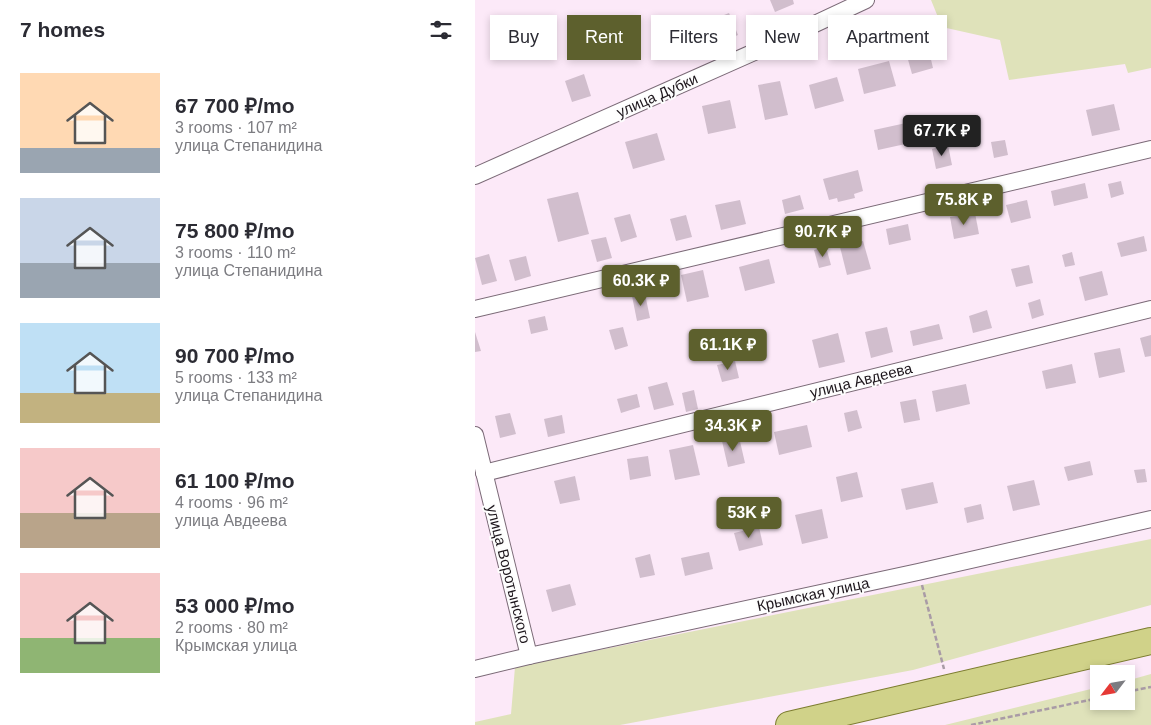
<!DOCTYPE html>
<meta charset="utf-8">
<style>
:root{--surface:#fff;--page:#f2f2f3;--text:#2b2b33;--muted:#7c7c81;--accent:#5d602d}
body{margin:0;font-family:Helvetica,sans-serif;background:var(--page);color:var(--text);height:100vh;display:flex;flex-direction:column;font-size:19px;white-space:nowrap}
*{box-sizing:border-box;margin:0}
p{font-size:16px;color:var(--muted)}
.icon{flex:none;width:28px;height:28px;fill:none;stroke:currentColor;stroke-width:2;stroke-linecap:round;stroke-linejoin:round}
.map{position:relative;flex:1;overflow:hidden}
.drawer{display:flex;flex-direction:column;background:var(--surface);width:475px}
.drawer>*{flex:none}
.hud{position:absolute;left:15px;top:15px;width:475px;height:45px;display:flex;gap:10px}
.needle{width:32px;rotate:239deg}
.controls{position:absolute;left:615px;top:665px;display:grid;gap:10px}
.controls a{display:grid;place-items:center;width:45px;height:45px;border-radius:0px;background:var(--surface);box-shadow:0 2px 8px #0003;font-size:25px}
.price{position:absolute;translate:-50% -42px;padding:0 11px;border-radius:5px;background:var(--accent);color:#fff;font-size:16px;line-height:32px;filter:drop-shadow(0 1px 2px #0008)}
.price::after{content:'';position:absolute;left:50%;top:30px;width:15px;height:11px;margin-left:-8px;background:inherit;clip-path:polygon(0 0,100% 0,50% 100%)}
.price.current{background:#222;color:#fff}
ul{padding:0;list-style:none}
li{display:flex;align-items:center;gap:15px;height:125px;padding:0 20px}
li span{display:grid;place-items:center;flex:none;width:140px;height:100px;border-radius:0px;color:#555}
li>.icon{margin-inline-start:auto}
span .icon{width:60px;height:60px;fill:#fffc;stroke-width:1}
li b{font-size:21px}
h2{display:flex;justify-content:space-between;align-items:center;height:60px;padding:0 20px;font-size:21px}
.chip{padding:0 18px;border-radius:0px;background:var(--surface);box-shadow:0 2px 8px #0003;font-size:18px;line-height:45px}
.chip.current{background:var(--accent);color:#fff}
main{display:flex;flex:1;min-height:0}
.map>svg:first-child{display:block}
.green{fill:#dfe2ba}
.building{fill:#d1becd}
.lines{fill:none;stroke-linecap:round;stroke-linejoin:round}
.street-casing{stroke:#7b6a77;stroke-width:18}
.primary-casing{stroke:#7c7c2f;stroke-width:28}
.path{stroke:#a99ba6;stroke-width:2.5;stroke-dasharray:5 2.5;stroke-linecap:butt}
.street{stroke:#fff;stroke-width:16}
.primary{stroke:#d0d289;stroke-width:26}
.labels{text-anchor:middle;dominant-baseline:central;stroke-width:4;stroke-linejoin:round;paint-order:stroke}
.street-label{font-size:15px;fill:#1c151b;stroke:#fdfdfd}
</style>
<main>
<section class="drawer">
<h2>7 homes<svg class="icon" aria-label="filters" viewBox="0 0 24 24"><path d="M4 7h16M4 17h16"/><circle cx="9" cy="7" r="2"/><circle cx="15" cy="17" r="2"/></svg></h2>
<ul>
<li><span style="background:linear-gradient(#ffd9b3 75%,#9aa5b1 0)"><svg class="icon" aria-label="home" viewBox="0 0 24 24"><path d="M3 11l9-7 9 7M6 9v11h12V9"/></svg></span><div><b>67 700 ₽/mo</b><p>3 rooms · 107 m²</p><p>улица Степанидина</p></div></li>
<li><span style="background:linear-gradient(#c9d6e8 65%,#9aa5b1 0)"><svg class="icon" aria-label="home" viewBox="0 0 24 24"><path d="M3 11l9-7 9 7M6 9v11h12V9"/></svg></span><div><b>75 800 ₽/mo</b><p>3 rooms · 110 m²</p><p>улица Степанидина</p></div></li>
<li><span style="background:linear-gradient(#bfe0f5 70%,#c2b280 0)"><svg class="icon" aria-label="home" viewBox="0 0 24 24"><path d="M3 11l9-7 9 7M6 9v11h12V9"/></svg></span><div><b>90 700 ₽/mo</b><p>5 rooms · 133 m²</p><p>улица Степанидина</p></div></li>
<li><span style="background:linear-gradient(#f6c9c9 65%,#b9a48a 0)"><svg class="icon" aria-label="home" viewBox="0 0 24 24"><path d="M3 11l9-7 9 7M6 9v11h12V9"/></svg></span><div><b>61 100 ₽/mo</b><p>4 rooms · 96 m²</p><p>улица Авдеева</p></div></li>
<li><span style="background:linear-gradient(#f6c9c9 65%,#8fb573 0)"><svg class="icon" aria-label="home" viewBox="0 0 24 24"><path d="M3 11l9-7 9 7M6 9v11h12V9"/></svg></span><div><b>53 000 ₽/mo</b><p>2 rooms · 80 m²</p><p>Крымская улица</p></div></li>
</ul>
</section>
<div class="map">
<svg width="676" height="725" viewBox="0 0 676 725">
<rect width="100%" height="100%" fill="#fce9f8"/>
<!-- green -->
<g class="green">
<polygon points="456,0 676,0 676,68 653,73 650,64 534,80 525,40 467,27"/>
<polygon points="676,539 676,605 438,670 145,725 0,725 0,722 36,714 40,667"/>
<polygon points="676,674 676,725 470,725 624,687 624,701 651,701 651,681"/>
</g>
<!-- building -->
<g class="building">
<polygon points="295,0 318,0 319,4 300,12"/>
<polygon points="254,13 263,35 232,48 222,26"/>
<polygon points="454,51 458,68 437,74 432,56"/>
<polygon points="414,61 421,86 389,94 383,69"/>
<polygon points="109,74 116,96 97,102 90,81"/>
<polygon points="362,77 369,101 340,109 334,85"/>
<polygon points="305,81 313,115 290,120 283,85"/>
<polygon points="255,100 261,128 233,134 227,106"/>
<polygon points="639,104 645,130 617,136 611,110"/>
<polygon points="431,123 435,143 403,150 399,130"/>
<polygon points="182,133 190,160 158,169 150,142"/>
<polygon points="530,140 533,155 519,158 516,142"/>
<polygon points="473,145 477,165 461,169 457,149"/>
<polygon points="383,170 388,191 379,194 380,198 363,202 362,198 354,200 348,179"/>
<polygon points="646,181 649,194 636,198 633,184"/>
<polygon points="610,183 613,198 579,206 576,191"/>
<polygon points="103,192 114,234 83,242 72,199"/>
<polygon points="325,195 329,209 310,214 307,200"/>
<polygon points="265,200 271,224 246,230 240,205"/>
<polygon points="552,200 556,218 536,223 531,205"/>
<polygon points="500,213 504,234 479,239 475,217"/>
<polygon points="155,214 162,237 146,242 139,218"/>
<polygon points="211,215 217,237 201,241 195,219"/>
<polygon points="433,224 436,240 414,245 411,229"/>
<polygon points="669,236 672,251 646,257 642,243"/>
<polygon points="131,237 137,258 122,262 116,240"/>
<polygon points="388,241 396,269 372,275 365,247"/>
<polygon points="351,247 356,265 344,268 339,250"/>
<polygon points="597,252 600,265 590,267 587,255"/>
<polygon points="14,254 22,281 7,285 0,258"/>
<polygon points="51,256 56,276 40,281 34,260"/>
<polygon points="294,259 300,283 270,291 264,267"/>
<polygon points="554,265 558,283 541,287 536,269"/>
<polygon points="228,270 234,297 212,302 206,275"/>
<polygon points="627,271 633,295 610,301 604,277"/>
<polygon points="170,294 175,318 162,321 157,296"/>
<polygon points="565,299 569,315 557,319 553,303"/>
<polygon points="512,310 517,328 498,333 494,316"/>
<polygon points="70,316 73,330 56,334 53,320"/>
<polygon points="464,324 468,339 438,346 435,331"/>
<polygon points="148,327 153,346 140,350 134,330"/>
<polygon points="412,327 418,352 396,358 390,332"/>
<polygon points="0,332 6,351 0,352"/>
<polygon points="363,333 370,362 344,368 337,340"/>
<polygon points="676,335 676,356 670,357 665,338"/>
<polygon points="645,348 650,372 624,378 619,353"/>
<polygon points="260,361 264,378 247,382 242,365"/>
<polygon points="597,364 601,383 571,389 567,371"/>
<polygon points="192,382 199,405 179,410 173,387"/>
<polygon points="491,384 495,404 461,412 457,391"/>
<polygon points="219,390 223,409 211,412 207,393"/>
<polygon points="162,394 165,407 146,413 142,399"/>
<polygon points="441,399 445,420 429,423 425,402"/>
<polygon points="382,410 387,428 373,432 369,413"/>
<polygon points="35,413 41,434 25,438 20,416"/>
<polygon points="87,415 90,433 73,437 69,419"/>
<polygon points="332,425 337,447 304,455 299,432"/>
<polygon points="264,437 270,463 253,467 247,441"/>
<polygon points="218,445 225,475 200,480 194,450"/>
<polygon points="173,456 176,476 155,480 152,459"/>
<polygon points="615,461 618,475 593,481 589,467"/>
<polygon points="670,469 672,482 662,483 659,470"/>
<polygon points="382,472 388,497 366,502 361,477"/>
<polygon points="100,476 105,500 85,504 79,481"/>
<polygon points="559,480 565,505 538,511 532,486"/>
<polygon points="458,482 463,503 431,510 426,489"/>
<polygon points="506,504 509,519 492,523 489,508"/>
<polygon points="347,509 353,538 327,544 320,515"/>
<polygon points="284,527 288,545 264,551 259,533"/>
<polygon points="234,552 238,569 210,576 206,558"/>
<polygon points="175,554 180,575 165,578 160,558"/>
<polygon points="95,584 101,605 77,612 71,590"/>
</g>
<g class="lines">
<!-- street casing -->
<g class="street-casing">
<g id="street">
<polyline points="0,176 295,45 391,0"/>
<polyline points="0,309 676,149"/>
<polyline points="0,435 54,656"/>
<polyline points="9,473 676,309"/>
<polyline points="0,669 54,656 443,572 676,519"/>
</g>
</g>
<!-- primary casing -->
<g class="primary-casing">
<polyline id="primary" points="314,725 676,641"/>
</g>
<!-- path -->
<g class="path">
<polyline points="447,585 469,669"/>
<polyline points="651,692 676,687"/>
<polyline points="496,725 624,698"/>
</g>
<!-- street -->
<use href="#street" class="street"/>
<!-- primary -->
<use href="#primary" class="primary"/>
</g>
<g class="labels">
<!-- street labels -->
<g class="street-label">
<text transform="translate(182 95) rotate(-24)">улица Дубки</text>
<text transform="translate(386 380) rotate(-14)">улица Авдеева</text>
<text transform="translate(34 574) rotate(76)">улица Воротынского</text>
<text transform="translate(338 594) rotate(-12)">Крымская улица</text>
</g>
</g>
</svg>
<div class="controls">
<a><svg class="needle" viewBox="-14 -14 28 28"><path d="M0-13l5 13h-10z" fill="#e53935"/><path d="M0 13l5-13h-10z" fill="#7c7c81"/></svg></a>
</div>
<b class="price current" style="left:467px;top:157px">67.7K ₽</b>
<b class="price" style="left:489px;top:226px">75.8K ₽</b>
<b class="price" style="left:348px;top:258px">90.7K ₽</b>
<b class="price" style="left:166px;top:307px">60.3K ₽</b>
<b class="price" style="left:253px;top:371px">61.1K ₽</b>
<b class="price" style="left:258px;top:452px">34.3K ₽</b>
<b class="price" style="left:274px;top:539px">53K ₽</b>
<div class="hud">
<a class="chip">Buy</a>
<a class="chip current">Rent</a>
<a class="chip">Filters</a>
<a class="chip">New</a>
<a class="chip">Apartment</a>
</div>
</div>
</main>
